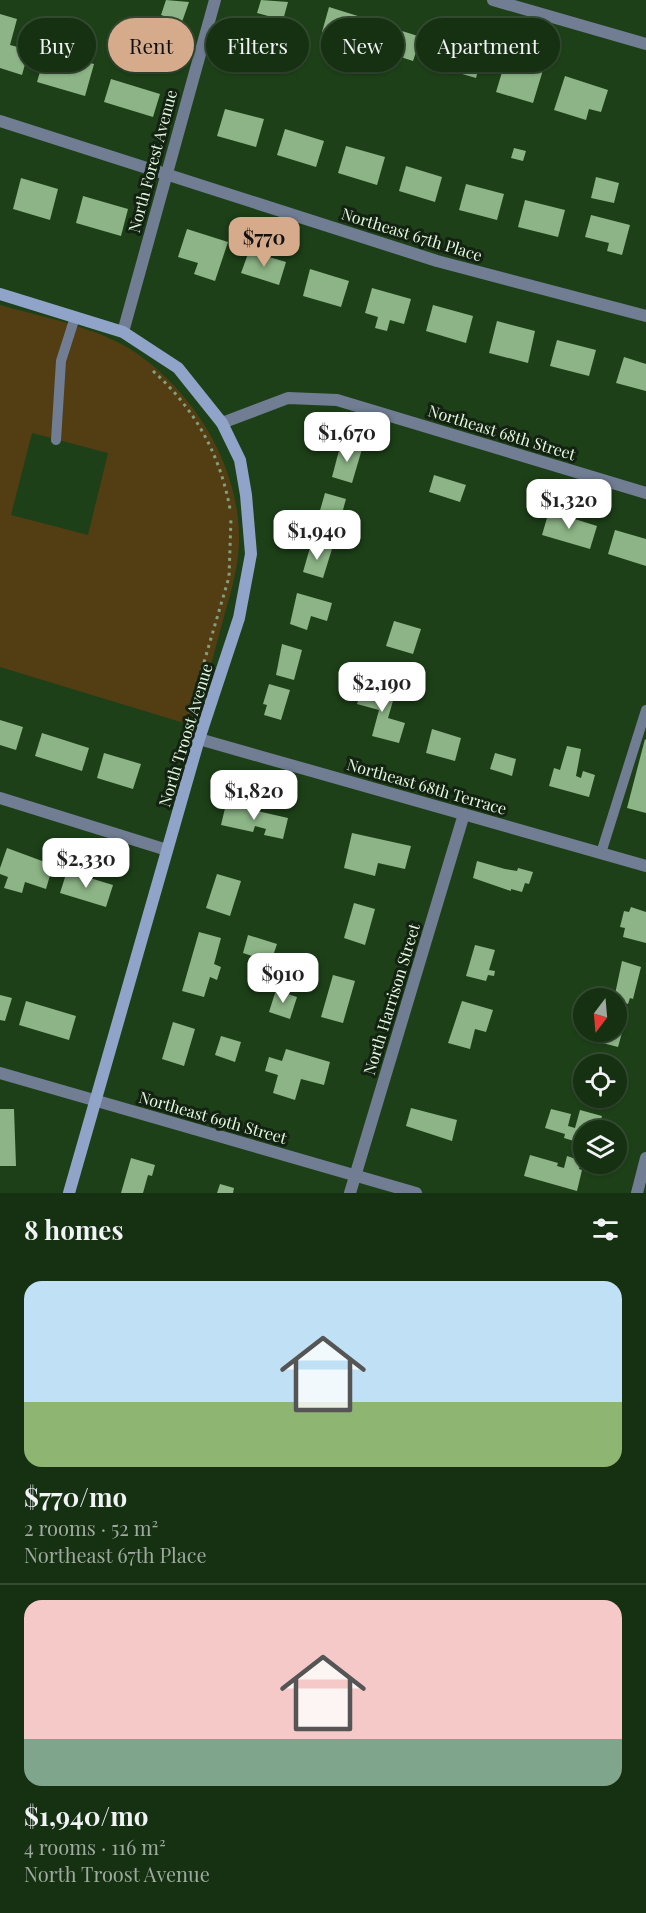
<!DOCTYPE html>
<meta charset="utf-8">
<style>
:root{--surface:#163012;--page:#233c20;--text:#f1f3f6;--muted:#9ea99f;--line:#354b32;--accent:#d6ab8b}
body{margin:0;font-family:"Playfair Display",serif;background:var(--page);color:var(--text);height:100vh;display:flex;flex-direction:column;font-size:22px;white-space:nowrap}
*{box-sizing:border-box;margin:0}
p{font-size:20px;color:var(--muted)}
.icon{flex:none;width:33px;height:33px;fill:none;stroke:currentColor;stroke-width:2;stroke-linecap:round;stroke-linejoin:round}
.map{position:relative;height:1193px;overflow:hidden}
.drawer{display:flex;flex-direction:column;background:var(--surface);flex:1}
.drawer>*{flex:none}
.hud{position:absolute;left:18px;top:18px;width:610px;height:54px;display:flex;gap:12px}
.needle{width:39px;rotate:196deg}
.fabs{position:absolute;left:573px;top:988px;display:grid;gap:12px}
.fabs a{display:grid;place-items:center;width:54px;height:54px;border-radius:50%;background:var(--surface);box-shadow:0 2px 4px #0004,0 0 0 2px var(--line);font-size:30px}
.price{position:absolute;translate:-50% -51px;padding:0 14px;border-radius:12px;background:#fff;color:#222;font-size:20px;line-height:39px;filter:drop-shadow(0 2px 3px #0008)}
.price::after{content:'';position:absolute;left:50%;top:36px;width:18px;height:14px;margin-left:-9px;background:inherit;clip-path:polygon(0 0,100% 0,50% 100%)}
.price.on{background:var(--accent);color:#111}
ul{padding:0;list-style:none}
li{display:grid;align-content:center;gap:12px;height:318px;padding:0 24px}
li+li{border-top:2px solid var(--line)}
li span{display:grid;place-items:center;height:186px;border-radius:18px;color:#555}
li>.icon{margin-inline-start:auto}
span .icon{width:108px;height:108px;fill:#fffc;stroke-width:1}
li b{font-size:26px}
h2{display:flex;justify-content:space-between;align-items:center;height:72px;padding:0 24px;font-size:26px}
.tag{padding:0 21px;border-radius:27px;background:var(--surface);box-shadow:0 2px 4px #0004,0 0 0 2px var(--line);font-size:21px;line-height:54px}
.tag.on{background:var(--accent);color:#111}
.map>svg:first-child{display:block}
.green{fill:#533e13;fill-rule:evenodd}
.building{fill:#8cb486}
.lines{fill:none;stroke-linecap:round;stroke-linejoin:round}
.path{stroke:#839f7f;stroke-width:3;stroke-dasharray:3 4.5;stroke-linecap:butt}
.lane{stroke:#707d93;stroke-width:10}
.street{stroke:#707d93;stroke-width:12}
.secondary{stroke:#8fa4c8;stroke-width:12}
.labels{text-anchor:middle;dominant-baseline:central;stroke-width:6;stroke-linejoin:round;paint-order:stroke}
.street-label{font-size:16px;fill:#e3f8e0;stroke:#132211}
</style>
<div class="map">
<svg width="646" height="1193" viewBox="0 0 646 1193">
<rect width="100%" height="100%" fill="#1d4018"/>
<!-- green -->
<path class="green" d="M0,305c42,12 92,21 130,44 64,41 111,118 109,195 -1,27 -10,54 -17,80 -9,34 -19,68 -28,102l-194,-59zM32,433l76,20 -20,82 -77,-20z"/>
<!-- building -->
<g class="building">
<polygon points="166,0 189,2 182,22 161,15"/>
<polygon points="261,0 288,2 283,20 257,13"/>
<polygon points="329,7 361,17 353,42 322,32"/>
<polygon points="0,14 17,19 10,45 29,50 22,75 0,68"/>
<polygon points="383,25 421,37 413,61 376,49"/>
<polygon points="445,43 483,53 476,78 438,67"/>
<polygon points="46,51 94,64 85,96 37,82"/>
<polygon points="506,59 543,70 533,103 496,92"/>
<polygon points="565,76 608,90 601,112 589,109 586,120 554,110"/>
<polygon points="111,79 160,94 153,117 104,102"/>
<polygon points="225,109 264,119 256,147 217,136"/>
<polygon points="285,129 324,141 316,167 277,155"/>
<polygon points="346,146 385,157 377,185 338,173"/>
<polygon points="514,148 526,151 523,161 511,158"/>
<polygon points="406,166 442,177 435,202 399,191"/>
<polygon points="596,177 619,183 614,203 591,198"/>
<polygon points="21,178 58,189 50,220 13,209"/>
<polygon points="466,184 504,194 497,220 459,210"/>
<polygon points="83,196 128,209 121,236 76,223"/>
<polygon points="525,200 565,210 558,237 518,227"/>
<polygon points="591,215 630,225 622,255 607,251 609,243 585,237"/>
<polygon points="187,229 228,242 215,281 194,274 198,263 178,257"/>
<polygon points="249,251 286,262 279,285 241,273"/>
<polygon points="310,269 349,281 341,307 303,296"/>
<polygon points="372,288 411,299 404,324 390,320 387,331 375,328 378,317 365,313"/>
<polygon points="433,305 473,316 466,343 426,331"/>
<polygon points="497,321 535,331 528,363 489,353"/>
<polygon points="557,340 596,350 589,376 550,366"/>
<polygon points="624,357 646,364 646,391 616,383"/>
<polygon points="341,443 362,449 352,483 332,477"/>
<polygon points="434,475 466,485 460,502 429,492"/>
<polygon points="325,493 346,499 338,528 317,521"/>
<polygon points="549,511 597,526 590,549 542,535"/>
<polygon points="615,530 646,539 646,566 608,554"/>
<polygon points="311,544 332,549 323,578 303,572"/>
<polygon points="297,593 332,603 327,621 311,616 307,630 290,624"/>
<polygon points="394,621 421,629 413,654 386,646"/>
<polygon points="282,644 302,650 294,680 276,675"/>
<polygon points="269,684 290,690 281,720 264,715 267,705 263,704"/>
<polygon points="363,685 395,694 388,718 405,723 399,743 372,736 379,710 357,704"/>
<polygon points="0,720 23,727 16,750 0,745"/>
<polygon points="432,729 461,738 455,761 426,753"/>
<polygon points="42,733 89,748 82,771 35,756"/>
<polygon points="645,739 646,740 646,813 627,808"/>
<polygon points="567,746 581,749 576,776 581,778 583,771 595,775 589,797 549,786 554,768 560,770"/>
<polygon points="104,753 141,764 133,789 97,778"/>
<polygon points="495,753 516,759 512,776 490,769"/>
<polygon points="226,804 288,818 283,839 264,835 266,829 255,826 253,832 221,825"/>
<polygon points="352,833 411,846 405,869 378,863 375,876 344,868"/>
<polygon points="7,848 53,865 46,889 25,882 22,893 4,888 8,877 0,874 0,868"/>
<polygon points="477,861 505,869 517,871 518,868 533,872 529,884 525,883 522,892 511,889 511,891 473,878"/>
<polygon points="67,871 113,885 106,907 60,893"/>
<polygon points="217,874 241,881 230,916 206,908"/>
<polygon points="354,903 375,909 365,945 344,938"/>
<polygon points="631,907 646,912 646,943 623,937 625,928 620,927 624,911 629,912"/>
<polygon points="199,932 221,938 214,964 221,967 217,980 210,977 204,997 182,991"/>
<polygon points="248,935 277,944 271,962 243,953"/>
<polygon points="475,945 495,950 489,970 495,971 494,976 488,975 486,981 466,976"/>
<polygon points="622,961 641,967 633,999 630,998 628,1004 614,999"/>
<polygon points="333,975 355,981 343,1023 321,1017"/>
<polygon points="276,990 297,997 290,1019 269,1012"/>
<polygon points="0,995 12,998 5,1021 0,1020"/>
<polygon points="26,1001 76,1016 69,1040 19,1025"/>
<polygon points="462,1001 493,1010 486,1032 475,1029 470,1049 448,1043"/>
<polygon points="616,1019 625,1022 618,1047 595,1041 598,1032 616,1032"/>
<polygon points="173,1022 195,1029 184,1066 162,1059"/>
<polygon points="221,1036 241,1042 235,1062 215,1055"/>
<polygon points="286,1049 330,1062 324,1085 301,1079 295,1100 273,1093 278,1075 265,1071 269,1057 282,1061"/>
<polygon points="411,1108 457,1120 452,1141 406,1126"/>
<polygon points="0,1109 14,1109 16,1166 0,1166"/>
<polygon points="551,1109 571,1114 568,1126 575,1128 580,1110 602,1116 598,1131 584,1131 584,1144 564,1138 565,1134 545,1128"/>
<polygon points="530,1155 558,1163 557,1166 564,1168 567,1156 582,1161 579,1169 582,1170 577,1191 524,1176"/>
<polygon points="131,1158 155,1165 152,1176 148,1175 143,1193 121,1193"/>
<polygon points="220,1184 234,1188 233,1193 217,1193"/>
</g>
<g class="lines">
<!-- path -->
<g class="path">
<path d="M153,371c42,38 67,83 77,138"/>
<polyline points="185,727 229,577 231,518"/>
</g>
<!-- lane -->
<g class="lane">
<polyline points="56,440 61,361 75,317"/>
<polyline points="601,853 646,710"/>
</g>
<!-- street -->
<g class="street">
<polyline points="493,0 646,44"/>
<polyline points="0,121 437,261 646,316"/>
<polyline points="123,332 215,0"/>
<polyline points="222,423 288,398 337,400 646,493"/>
<polyline points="199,739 646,866"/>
<polyline points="0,798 167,850"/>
<polyline points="0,1073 416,1193"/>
<polyline points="350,1193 464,814"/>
<polyline points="637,1193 646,1158"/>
</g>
<!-- secondary -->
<polyline class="secondary" points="0,294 123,332 178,368 222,423 240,460 246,495 251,554 239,618 199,739 69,1193"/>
</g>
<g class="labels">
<!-- street labels -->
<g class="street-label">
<text transform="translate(152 161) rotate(-75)">North Forest Avenue</text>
<text transform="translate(412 234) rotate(17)">Northeast 67th Place</text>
<text transform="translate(502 432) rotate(17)">Northeast 68th Street</text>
<text transform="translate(185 735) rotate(-73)">North Troost Avenue</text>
<text transform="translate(427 786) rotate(16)">Northeast 68th Terrace</text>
<text transform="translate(391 999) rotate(-73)">North Harrison Street</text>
<text transform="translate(213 1117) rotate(16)">Northeast 69th Street</text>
</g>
</g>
</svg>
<div class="fabs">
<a><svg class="needle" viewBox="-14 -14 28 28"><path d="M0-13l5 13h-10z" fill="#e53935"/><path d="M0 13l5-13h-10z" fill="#9ea99f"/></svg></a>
<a><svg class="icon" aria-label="locate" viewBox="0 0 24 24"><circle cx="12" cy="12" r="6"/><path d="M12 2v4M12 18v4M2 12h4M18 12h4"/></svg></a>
<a><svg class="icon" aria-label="layers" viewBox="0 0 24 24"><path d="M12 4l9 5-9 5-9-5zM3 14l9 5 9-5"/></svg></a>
</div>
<b class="price on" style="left:264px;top:268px">$770</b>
<b class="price" style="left:347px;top:463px">$1,670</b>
<b class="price" style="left:569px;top:530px">$1,320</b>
<b class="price" style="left:317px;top:561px">$1,940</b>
<b class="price" style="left:382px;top:713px">$2,190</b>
<b class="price" style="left:254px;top:821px">$1,820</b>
<b class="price" style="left:86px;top:889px">$2,330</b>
<b class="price" style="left:283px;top:1004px">$910</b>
<div class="hud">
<a class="tag">Buy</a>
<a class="tag on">Rent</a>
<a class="tag">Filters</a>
<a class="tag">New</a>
<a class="tag">Apartment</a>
</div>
</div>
<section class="drawer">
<h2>8 homes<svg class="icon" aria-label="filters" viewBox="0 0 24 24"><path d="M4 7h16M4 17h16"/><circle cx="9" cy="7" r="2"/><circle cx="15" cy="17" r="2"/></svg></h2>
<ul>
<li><span style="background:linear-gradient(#bfe0f5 65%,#8fb573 0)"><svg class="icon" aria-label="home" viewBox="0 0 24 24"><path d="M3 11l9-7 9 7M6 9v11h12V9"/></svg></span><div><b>$770/mo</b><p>2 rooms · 52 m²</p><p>Northeast 67th Place</p></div></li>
<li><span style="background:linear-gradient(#f6c9c9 75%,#7fa58c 0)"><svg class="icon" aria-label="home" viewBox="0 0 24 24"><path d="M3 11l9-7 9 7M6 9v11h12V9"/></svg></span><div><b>$1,940/mo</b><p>4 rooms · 116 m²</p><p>North Troost Avenue</p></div></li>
</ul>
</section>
